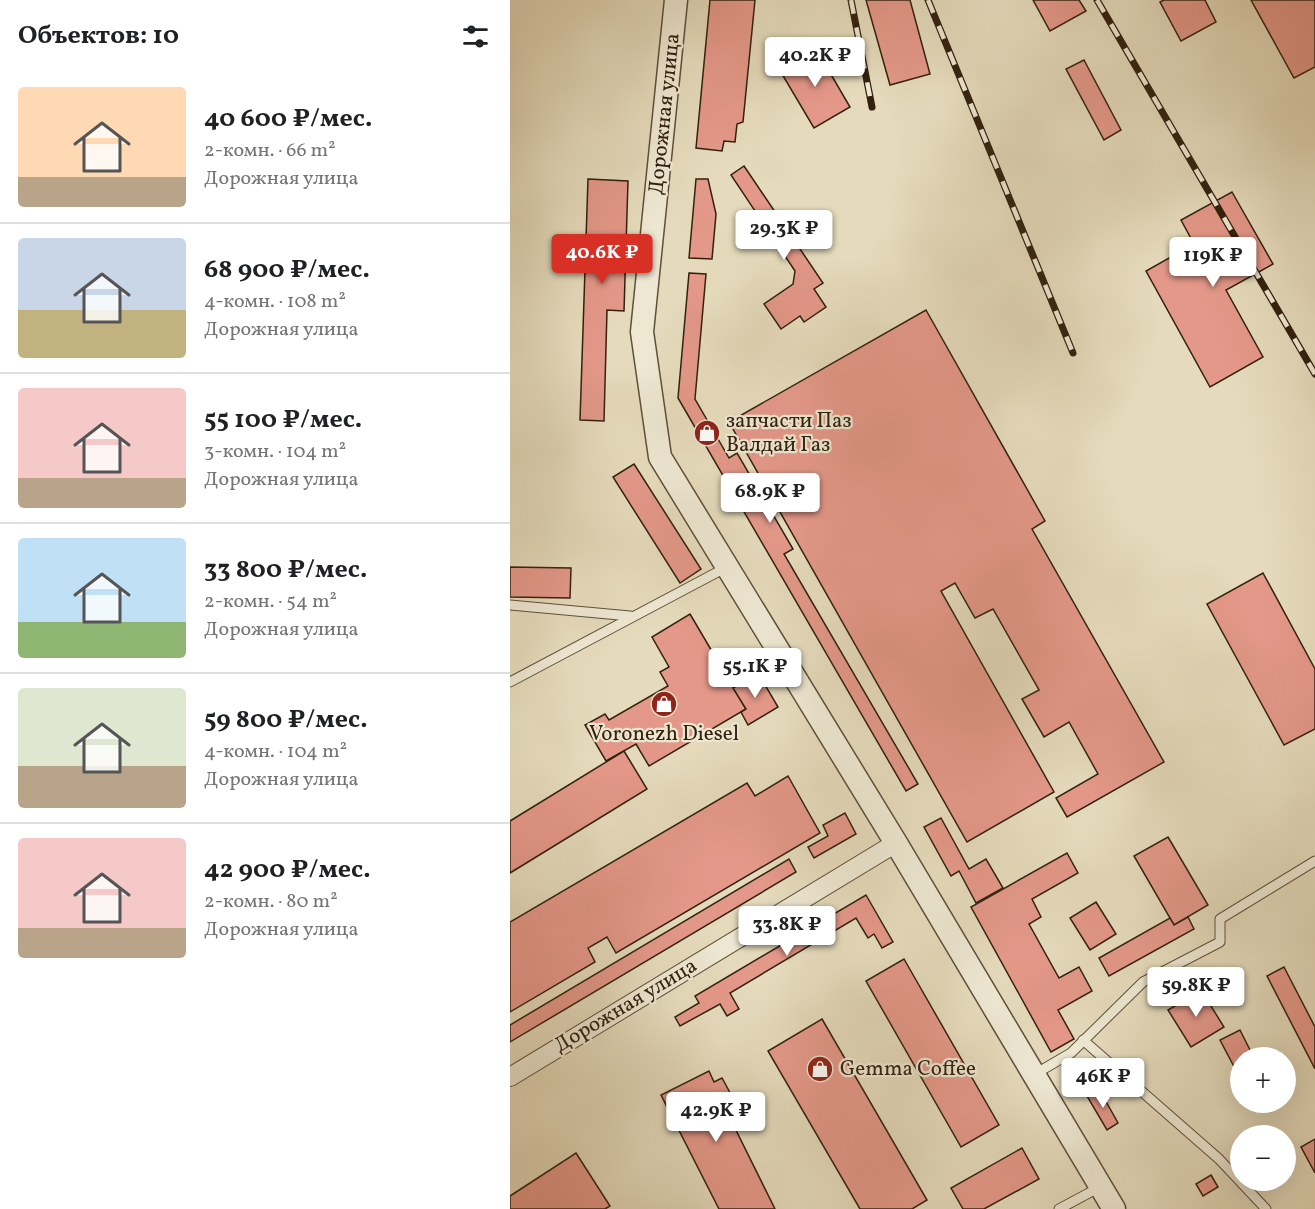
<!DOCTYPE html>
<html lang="ru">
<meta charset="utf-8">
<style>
:root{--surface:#fff;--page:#f2f2f2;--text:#202124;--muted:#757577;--line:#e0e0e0;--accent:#d93025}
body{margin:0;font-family:Vollkorn,serif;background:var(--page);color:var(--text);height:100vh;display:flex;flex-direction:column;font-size:22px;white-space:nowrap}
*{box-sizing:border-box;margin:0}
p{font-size:20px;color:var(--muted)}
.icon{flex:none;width:33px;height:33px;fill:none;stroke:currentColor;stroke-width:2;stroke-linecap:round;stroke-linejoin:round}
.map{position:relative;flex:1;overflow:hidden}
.drawer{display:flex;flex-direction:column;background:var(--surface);width:510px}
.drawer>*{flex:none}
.fabs{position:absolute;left:720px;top:1047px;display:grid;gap:12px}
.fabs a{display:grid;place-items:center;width:66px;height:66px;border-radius:50%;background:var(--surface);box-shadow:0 6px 24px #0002;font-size:30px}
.price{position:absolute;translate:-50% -51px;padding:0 14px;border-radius:6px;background:#fff;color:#222;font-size:20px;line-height:39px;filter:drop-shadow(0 2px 3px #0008)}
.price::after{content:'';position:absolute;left:50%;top:36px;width:18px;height:14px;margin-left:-9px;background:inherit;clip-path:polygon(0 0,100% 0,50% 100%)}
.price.current{background:var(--accent);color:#fff}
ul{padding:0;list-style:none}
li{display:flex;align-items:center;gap:18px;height:150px;padding:0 18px}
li+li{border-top:2px solid var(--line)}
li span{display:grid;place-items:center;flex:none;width:168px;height:120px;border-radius:6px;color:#555}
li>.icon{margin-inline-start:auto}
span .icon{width:72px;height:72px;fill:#fffc;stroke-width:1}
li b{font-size:26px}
h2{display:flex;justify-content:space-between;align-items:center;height:72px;padding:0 18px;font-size:26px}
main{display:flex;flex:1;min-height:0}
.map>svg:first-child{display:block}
.building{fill:#e49889;stroke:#32210e;stroke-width:1.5}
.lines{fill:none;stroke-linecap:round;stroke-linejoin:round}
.service-casing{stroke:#5f503a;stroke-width:11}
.minor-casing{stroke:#5f503a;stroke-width:20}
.tertiary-casing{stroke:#5f503a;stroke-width:25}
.service{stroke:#eee8d3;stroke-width:9}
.minor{stroke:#eee8d3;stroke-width:18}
.tertiary{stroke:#eee8d3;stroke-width:22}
.rail-casing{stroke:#32210e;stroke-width:7}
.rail{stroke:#eee8d3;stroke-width:4.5;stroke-dasharray:14;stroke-linecap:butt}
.labels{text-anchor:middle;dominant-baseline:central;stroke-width:4.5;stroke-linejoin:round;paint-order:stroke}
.street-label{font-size:21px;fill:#32210e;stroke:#eee8d3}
.poi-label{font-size:21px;fill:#32210e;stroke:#eee8d3;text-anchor:start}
</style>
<main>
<section class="drawer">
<h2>Объектов: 10<svg class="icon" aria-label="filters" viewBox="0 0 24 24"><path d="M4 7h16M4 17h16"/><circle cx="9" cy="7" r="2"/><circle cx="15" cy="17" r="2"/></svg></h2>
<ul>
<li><span style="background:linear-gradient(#ffd9b3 75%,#b9a48a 0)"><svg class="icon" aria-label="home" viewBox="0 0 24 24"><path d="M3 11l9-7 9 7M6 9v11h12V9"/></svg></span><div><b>40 600 ₽/мес.</b><p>2-комн. · 66 m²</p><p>Дорожная улица</p></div></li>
<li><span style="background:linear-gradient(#c9d6e8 60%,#c2b280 0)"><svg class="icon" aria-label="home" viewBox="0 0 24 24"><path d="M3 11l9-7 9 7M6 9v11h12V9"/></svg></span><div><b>68 900 ₽/мес.</b><p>4-комн. · 108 m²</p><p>Дорожная улица</p></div></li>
<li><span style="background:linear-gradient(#f6c9c9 75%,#b9a48a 0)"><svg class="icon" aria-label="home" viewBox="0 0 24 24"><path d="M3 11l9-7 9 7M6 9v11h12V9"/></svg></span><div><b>55 100 ₽/мес.</b><p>3-комн. · 104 m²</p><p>Дорожная улица</p></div></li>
<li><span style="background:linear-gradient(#bfe0f5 70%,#8fb573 0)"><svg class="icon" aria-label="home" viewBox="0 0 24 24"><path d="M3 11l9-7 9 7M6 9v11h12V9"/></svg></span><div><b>33 800 ₽/мес.</b><p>2-комн. · 54 m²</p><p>Дорожная улица</p></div></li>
<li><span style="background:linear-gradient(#dfe7d0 65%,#b9a48a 0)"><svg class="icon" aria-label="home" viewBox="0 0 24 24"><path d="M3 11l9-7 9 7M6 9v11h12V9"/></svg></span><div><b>59 800 ₽/мес.</b><p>4-комн. · 104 m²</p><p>Дорожная улица</p></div></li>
<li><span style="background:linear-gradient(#f6c9c9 75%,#b9a48a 0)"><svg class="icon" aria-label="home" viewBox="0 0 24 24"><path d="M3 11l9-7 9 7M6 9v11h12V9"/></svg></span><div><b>42 900 ₽/мес.</b><p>2-комн. · 80 m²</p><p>Дорожная улица</p></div></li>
</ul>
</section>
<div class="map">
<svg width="805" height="1209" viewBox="0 0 805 1209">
<rect width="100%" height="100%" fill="#e5dbbc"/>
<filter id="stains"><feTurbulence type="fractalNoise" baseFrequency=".00333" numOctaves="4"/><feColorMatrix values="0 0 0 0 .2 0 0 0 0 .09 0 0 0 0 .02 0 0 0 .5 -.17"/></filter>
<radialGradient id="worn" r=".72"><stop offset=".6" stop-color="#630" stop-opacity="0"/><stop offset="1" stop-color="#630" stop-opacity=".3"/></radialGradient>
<!-- building -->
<g class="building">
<polygon points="200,0 245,0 233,122 227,124 225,142 214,141 212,151 186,148"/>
<polygon points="356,0 400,0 420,74 380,85"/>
<polygon points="523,0 569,0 576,11 540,31"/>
<polygon points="654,0 695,0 706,22 671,41 650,2"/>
<polygon points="741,0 805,0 805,67 784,78"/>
<polygon points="305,47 340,107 304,128 269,69"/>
<polygon points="574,60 611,130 594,140 556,69"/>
<polygon points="234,166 313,283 304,289 316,307 294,322 290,316 271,329 254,304 283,284 285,271 221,175"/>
<polygon points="78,179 118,181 114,311 97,310 94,421 70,420"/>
<polygon points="186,179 198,179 206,214 202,259 179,258"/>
<polygon points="722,192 763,264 716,290 753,357 700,387 636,271 684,244 671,220"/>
<polygon points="179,273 196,274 185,399 219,458 227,453 283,549 274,554 408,784 396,791 168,398"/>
<polygon points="416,310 535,521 522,529 654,762 557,817 546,798 588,774 559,722 534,737 512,699 529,690 483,609 465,618 445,583 431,591 544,792 457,842 219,422"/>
<polygon points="124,464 191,569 170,583 103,477"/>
<polygon points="0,567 61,568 60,598 0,597"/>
<polygon points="753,573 805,669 805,729 774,745 697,604"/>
<polygon points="180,614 236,709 139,766 126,744 96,761 75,725 95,714 99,720 158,686 150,672 159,667 142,637"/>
<polygon points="248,673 268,707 238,725 231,712 236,709 223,688"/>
<polygon points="114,751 137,789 0,873 0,821"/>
<polygon points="278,776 310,833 106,953 97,937 78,948 85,962 0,1012 0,922 237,783 245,796"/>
<polygon points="335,813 346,834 304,858 298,847 318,836 313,825"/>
<polygon points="431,818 459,869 476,859 493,888 466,903 449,871 441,876 414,827"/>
<polygon points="658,837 698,905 664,925 624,856"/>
<polygon points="557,853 568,873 522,899 531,917 519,924 549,978 569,967 582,991 548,1010 564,1039 541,1052 461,907"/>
<polygon points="279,859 286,872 0,1042 0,1025"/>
<polygon points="356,895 383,942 372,948 364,934 358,938 346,918 220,993 229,1009 217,1016 210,1004 170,1026 165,1017 189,1003 185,996"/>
<polygon points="586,902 606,934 580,950 560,918"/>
<polygon points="678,917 684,929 599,976 589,958 660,918 664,925"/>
<polygon points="394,959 489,1125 451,1147 356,981"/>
<polygon points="774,967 805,1027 805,1069 757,976"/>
<polygon points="691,990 714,1027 681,1047 658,1010"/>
<polygon points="312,1019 417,1200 402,1209 350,1209 258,1051"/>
<polygon points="730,1030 744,1058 730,1058 730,1078 710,1040"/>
<polygon points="199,1071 204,1082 212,1078 225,1102 215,1108 265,1209 209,1209 151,1095"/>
<polygon points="589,1089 608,1123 597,1130 577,1096"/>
<polygon points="805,1139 805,1173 791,1147"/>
<polygon points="512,1148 529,1179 474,1209 453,1209 441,1188"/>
<polygon points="66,1153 100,1206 95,1209 0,1209 0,1196"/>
<polygon points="701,1175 708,1187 693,1196 686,1184"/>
</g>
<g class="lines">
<!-- service casing -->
<g class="service-casing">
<g id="service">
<polyline points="0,605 120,616"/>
<polyline points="0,682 217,567"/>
<polyline points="573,1040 709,1159 756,1209"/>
<polyline points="525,1074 561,1053 633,982 710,942 710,919 805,861"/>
<polyline points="549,1209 590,1187"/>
</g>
</g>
<!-- minor casing -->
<g class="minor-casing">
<polyline id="minor" points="0,1077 386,843"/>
</g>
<!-- tertiary casing -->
<g class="tertiary-casing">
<polyline id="tertiary" points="166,0 132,332 150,457 386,843 604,1209"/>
</g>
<!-- service -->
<use href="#service" class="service"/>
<!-- minor -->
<use href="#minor" class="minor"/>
<!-- tertiary -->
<use href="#tertiary" class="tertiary"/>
<!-- rail casing -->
<g class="rail-casing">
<g id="rail">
<polyline points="341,0 362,107"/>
<polyline points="418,0 563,353"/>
<polyline points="587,0 805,374"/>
</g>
</g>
<!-- rail -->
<use href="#rail" class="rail"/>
</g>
<!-- icons -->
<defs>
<g id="shop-disc" transform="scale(1.35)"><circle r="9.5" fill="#8f2418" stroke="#eee8d3"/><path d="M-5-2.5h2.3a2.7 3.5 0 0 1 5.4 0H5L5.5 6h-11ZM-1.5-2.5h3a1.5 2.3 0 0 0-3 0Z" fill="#fff"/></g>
</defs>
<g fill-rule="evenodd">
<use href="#shop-disc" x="197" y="433"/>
<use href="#shop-disc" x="154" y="704"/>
<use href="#shop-disc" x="310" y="1069"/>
</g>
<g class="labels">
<!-- street labels -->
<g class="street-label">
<text transform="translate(155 114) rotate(-84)">Дорожная улица</text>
<text transform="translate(116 1006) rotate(-31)">Дорожная улица</text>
</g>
<!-- poi labels -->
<g class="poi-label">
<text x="216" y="421">запчасти Паз<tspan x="216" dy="24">Валдай Газ</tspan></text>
<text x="154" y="734" text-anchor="middle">Voronezh Diesel</text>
<text x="330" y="1069">Gemma Coffee</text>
</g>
</g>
<rect width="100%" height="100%" filter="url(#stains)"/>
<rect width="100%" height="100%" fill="url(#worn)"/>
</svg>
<div class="fabs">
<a>+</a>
<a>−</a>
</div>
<b class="price" style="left:305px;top:88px">40.2K ₽</b>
<b class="price" style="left:274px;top:261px">29.3K ₽</b>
<b class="price current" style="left:92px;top:285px">40.6K ₽</b>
<b class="price" style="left:703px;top:288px">119K ₽</b>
<b class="price" style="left:260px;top:524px">68.9K ₽</b>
<b class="price" style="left:245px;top:699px">55.1K ₽</b>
<b class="price" style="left:277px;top:957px">33.8K ₽</b>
<b class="price" style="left:686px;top:1018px">59.8K ₽</b>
<b class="price" style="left:593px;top:1109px">46K ₽</b>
<b class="price" style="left:206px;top:1143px">42.9K ₽</b>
</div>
</main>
